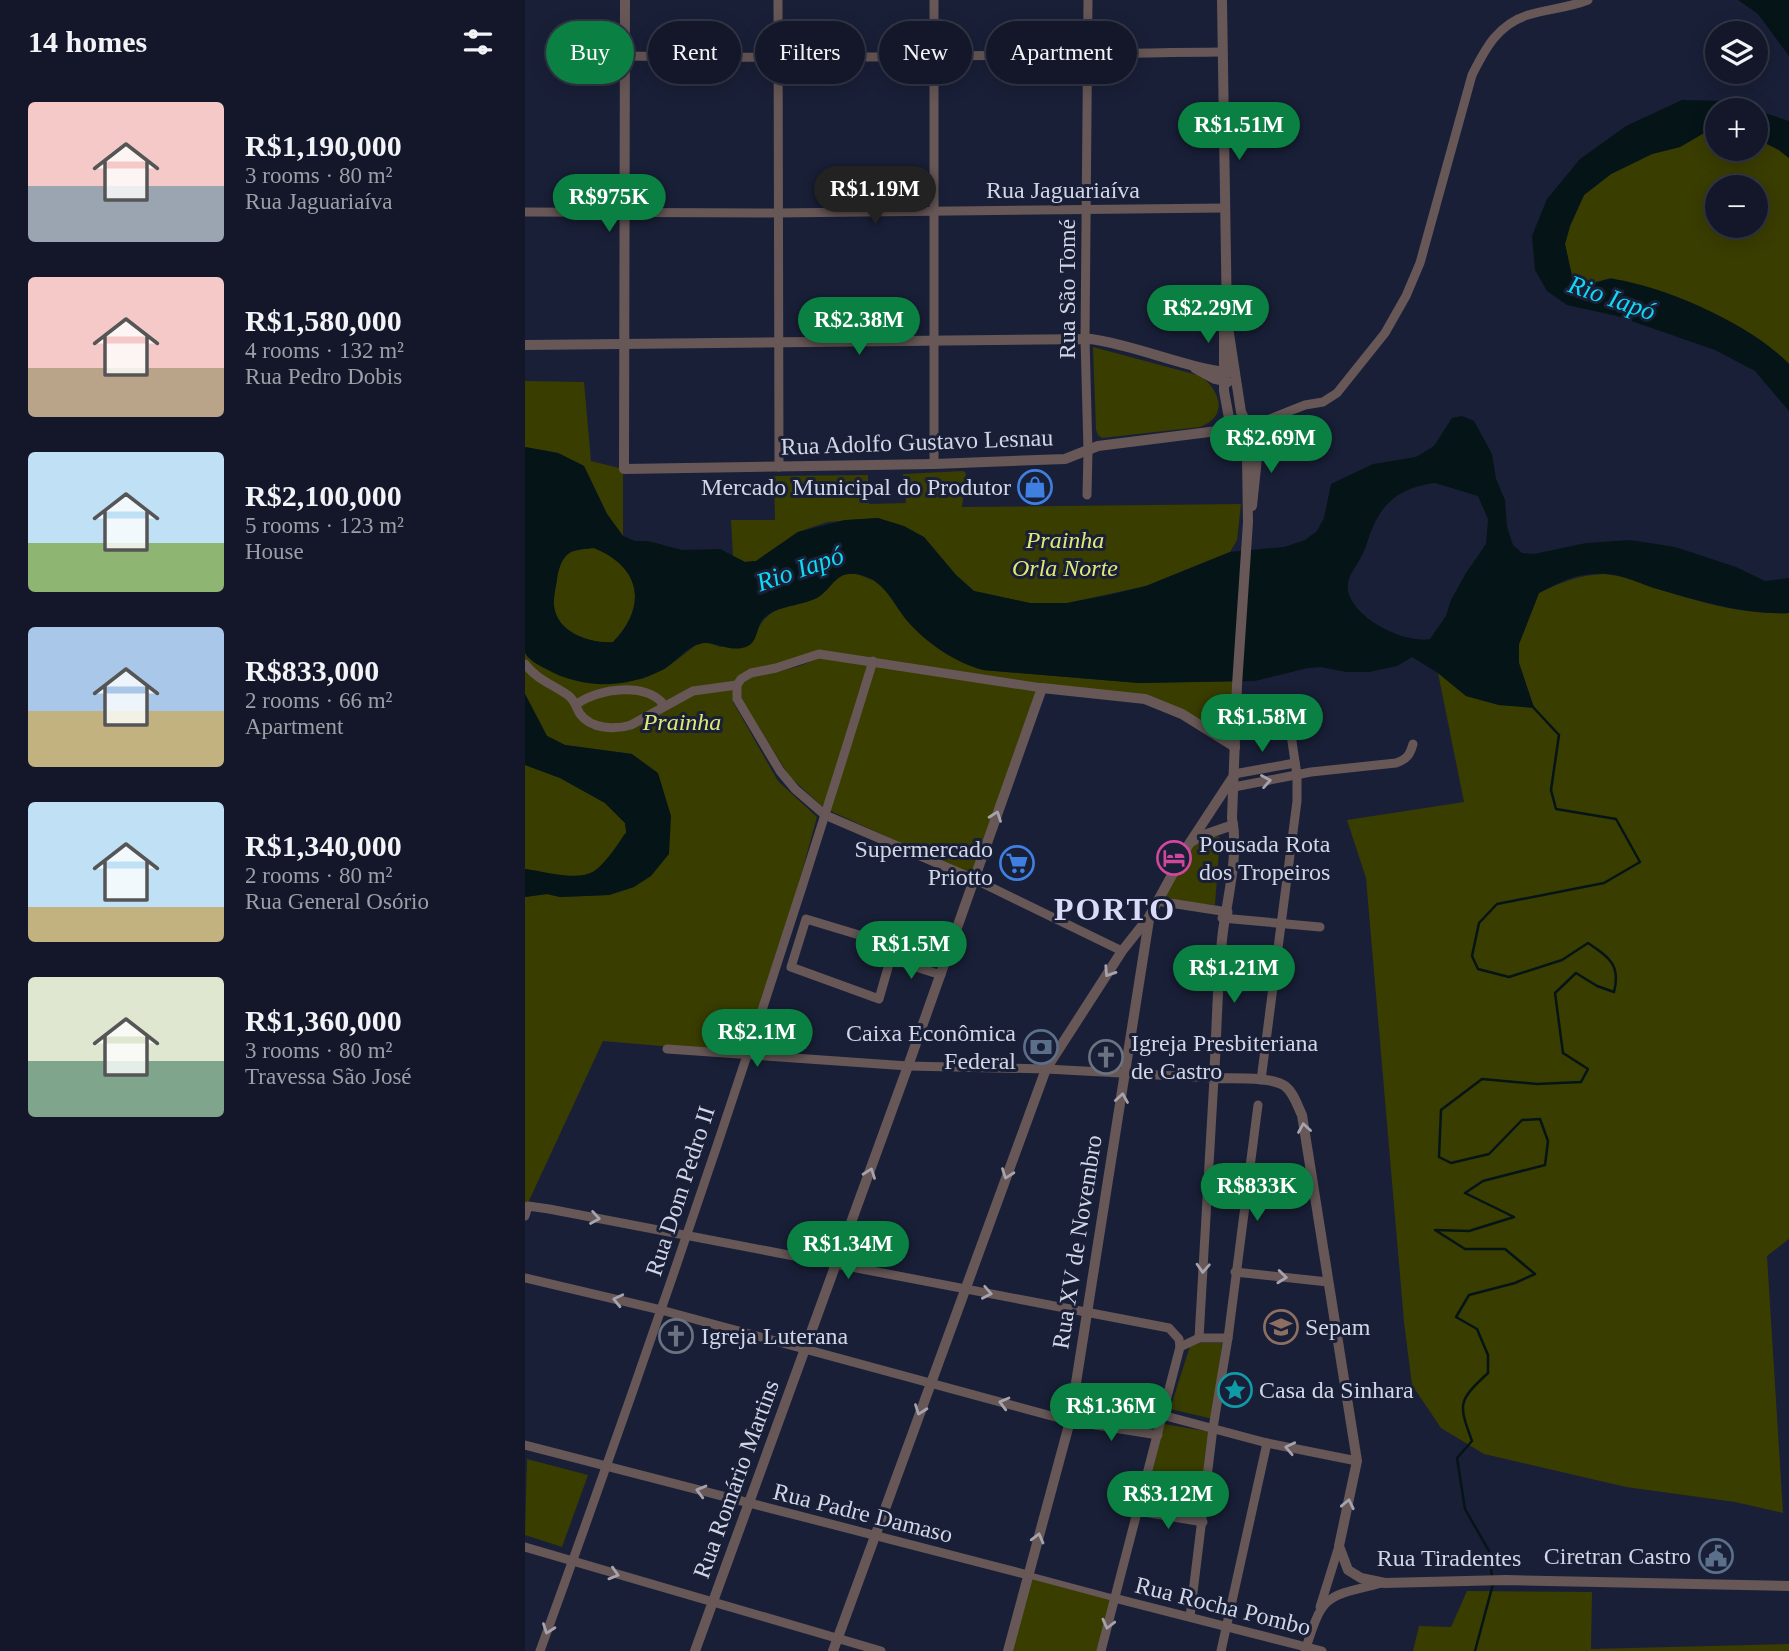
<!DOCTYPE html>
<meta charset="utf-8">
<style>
:root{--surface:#131729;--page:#202435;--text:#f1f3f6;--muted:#9d9fa8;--line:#323646;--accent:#0b8043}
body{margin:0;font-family:Georgia,serif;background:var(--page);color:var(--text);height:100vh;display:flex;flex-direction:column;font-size:26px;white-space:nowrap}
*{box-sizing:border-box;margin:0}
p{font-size:23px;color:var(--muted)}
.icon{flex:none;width:38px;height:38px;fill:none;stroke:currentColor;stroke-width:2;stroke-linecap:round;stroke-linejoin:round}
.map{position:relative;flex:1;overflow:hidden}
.details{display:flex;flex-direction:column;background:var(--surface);width:525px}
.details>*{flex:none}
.top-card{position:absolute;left:21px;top:21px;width:665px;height:63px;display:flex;gap:14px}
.tools{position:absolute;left:1180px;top:21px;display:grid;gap:14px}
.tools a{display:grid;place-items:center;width:63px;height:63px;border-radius:50%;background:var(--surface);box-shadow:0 4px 18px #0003,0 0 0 2px var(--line);font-size:35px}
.price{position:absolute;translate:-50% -60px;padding:0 16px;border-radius:24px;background:var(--accent);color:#fff;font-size:23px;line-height:46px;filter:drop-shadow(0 2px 4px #0008)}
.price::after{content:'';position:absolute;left:50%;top:42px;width:21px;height:16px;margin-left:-10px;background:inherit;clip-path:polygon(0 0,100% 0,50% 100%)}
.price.selected{background:#222;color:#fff}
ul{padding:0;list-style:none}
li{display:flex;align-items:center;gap:21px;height:175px;padding:0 28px}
li span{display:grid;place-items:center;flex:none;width:196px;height:140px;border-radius:7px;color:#555}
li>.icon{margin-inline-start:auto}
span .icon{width:84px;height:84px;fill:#fffc;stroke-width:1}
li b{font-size:30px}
h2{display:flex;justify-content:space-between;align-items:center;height:84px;padding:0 28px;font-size:30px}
.tag{padding:0 24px;border-radius:32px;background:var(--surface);box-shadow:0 4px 18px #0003,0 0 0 2px var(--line);font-size:24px;line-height:63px}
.tag.selected{background:var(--accent);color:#fff}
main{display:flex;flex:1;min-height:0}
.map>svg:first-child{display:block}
.green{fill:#3a3d00;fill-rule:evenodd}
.water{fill:#051417;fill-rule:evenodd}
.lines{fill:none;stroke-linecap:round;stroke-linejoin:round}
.stream{stroke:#051417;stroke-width:2.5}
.river{stroke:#051417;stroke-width:16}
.pedestrian{stroke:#675757;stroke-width:6}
.minor{stroke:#675757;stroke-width:9}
.tertiary{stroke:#675757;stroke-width:10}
.oneway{stroke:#a7a3ad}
.labels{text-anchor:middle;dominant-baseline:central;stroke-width:6;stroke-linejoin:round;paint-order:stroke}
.street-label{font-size:24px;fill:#d1d6e6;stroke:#191f37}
.poi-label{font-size:24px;fill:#d1d6e6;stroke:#191f37;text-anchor:start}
.park-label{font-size:24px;font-style:italic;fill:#e0e977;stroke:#191f37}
.water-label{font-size:26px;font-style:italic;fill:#0fd9f3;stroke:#191f37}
.district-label{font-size:32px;font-weight:bold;letter-spacing:2px;fill:#d9dbf8;stroke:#191f37}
</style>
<main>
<section class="details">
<h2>14 homes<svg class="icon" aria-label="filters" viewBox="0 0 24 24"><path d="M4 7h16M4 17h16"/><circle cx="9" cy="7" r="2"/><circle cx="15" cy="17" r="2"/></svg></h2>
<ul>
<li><span style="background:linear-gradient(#f6c9c9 60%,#9aa5b1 0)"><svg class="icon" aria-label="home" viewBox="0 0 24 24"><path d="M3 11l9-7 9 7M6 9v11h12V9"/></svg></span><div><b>R$1,190,000</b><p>3 rooms · 80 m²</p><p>Rua Jaguariaíva</p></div></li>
<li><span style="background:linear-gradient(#f6c9c9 65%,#b9a48a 0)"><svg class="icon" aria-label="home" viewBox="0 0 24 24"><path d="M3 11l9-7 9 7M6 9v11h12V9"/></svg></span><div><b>R$1,580,000</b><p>4 rooms · 132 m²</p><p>Rua Pedro Dobis</p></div></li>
<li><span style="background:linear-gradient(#bfe0f5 65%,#8fb573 0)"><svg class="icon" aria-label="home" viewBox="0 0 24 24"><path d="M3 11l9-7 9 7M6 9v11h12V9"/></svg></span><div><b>R$2,100,000</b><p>5 rooms · 123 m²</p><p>House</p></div></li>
<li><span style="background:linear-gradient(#a9c7e8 60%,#c2b280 0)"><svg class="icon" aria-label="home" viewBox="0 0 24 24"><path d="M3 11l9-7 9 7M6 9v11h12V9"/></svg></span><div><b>R$833,000</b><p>2 rooms · 66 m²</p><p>Apartment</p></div></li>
<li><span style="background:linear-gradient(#bfe0f5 75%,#c2b280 0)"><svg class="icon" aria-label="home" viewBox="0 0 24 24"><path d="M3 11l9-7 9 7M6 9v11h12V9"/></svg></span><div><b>R$1,340,000</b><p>2 rooms · 80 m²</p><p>Rua General Osório</p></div></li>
<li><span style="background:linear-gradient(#dfe7d0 60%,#7fa58c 0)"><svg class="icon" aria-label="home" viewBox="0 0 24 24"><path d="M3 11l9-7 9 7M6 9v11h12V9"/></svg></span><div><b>R$1,360,000</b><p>3 rooms · 80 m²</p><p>Travessa São José</p></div></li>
</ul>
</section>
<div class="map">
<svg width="1264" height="1651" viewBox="0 0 1264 1651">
<rect width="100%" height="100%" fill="#191f37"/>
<!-- green -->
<g class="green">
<path d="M1192,131v18h38v-11l24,12 10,8v206c-47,-48 -116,-64 -178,-86l-19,5 -20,-7 -7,-32 5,-18 14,-31 27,-21 41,-20 28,-7 24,-14zM1192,187h38v39h-38z"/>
<path d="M568,347l108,29c19,15 28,40 -1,51l-98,11 -4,-3 -2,-5z"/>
<polygon points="0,381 59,382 66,461 98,469 98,536 82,514 59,466 33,453 0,447"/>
<polygon points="438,471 441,473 437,507 716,504 712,540 705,552 621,586 542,603 505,603 449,591 431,575 399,537 353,518 302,522 273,532 231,561 220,562 208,556 206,520 250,520 249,476 343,475 344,504 381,503 378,474"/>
<path d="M69,548c47,19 54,58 19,94 -22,2 -56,-9 -59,-36 -1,-9 2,-19 3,-27 1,-8 4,-19 11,-25 6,-5 18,-5 26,-6z"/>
<path d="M320,574h12l18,7 17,15 16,25 75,49 156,13 96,-2 -3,59 -62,-35 -350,-53 -44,14 -40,17 -3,19 45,79 39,36 -65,237 -149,-13 -76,164 -2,-1v-307l22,-3 13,3 49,-2 25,-8 -2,-133 -67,-9 -18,-9 -22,-42v-41l3,4 74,27 40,-5 23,-10 31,-24 11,-3 13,5 34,-7c12,-38 31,-28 61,-42 12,-5 16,-17 30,-24z"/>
<path d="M1079,574c22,2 32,8 52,14 42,14 88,27 133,25v626l-22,17 16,257 -48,-11 -109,-15 -142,-33 -43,-26 -29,-43 -8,-63 -38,-444 -19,-58 117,-18 -26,-129 28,23 33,9 35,2 -15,-44v-19l20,-51c22,-11 41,-18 65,-19z"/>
<path d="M294,658l218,32 -64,186 -149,-68 -35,-32 -47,-76 -2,-13c12,-17 35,-13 52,-19 9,-2 18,-6 27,-10z"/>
<polygon points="0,765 35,778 80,803 100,823 102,839 96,854 73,878 50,884 18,880 0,873"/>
<polygon points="684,835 695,837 690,905 636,900 673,839"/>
<polygon points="666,1343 697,1343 688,1419 645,1409"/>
<polygon points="639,1424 686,1432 676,1520 618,1509"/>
<polygon points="2,1459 63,1475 37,1547 0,1535"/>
<polygon points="504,1578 588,1600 573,1651 488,1651"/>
<polygon points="942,1591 1067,1592 1066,1649 1264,1644 1264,1651 888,1651 894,1626 926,1627"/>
</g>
<!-- water -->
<g class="water">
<polygon points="1213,0 1264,0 1264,56 1233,14"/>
<path d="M1157,100l46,1 61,20v37l-10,-8 -24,-12v-28h-38v21l-13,2 -24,14 -28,7 -41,20 -27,21 -14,31 -5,18 7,32c6,2 14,6 21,7 7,0 14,-5 21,-4 55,9 136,45 175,85v47l-34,-40 -40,-21 -98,-34 -50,-11 -20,-14 -12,-21 -3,-34 15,-37 33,-40 46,-33z"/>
<path d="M937,416l12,5 18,33 4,25 9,21 2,27 6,18 9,8 12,1 52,-11 44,-3 45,7 61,20 29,14 24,-3v35c-45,2 -89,-12 -132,-24 -28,-9 -40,-19 -73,-14 -16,2 -31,11 -45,18l-20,51v19l15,45 -35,-3 -33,-9 -28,-23 -26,-16 -15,9 -28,6h-23l-25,-5 -13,1 -53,13 -116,2 -156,-13c-29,-8 -55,-26 -75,-48 -16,-19 -24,-45 -53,-48 -21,-2 -23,16 -38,24 -18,9 -39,6 -54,21 -7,8 -5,22 -15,27 -19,9 -35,-9 -52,-1 -12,5 -21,18 -34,25 -37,19 -80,19 -116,-1 -8,-4 -17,-9 -21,-16v-206l33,6 26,13 23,48 16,22 12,5h13l34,9 38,-1 25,13 11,-1 42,-29 47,-12 33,-2 26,8 20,11 32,38 18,16 56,12h37l42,-8 37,-9 84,-34 54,-5 21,-7 12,-9 7,-13 7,-34 42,-20 43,-7 18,-11 18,-28zM910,483l43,13 10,23 -2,25 -20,29 -15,27 -5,16 -16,23c-25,5 -76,-20 -82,-48 -2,-14 7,-22 13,-34 6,-10 7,-20 12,-30 12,-29 32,-40 62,-44zM69,548c47,19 54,58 19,94 -22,2 -56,-9 -59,-36 -1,-9 2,-19 3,-27 1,-8 4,-20 11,-25 6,-5 18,-5 26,-6z"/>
<polygon points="0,694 22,736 40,745 107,754 133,773 146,816 144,854 126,876 109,887 84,895 35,897 22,894 0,897 0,873 18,880 50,884 73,878 96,855 102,839 100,823 80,803 35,778 0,765"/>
</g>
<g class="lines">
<!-- stream -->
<g class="stream">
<path d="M967,1577l-3,-26 -24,-42 -8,-51 15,-17c-14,-38 -14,-40 16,-68v-18l-11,-26 -21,-12 13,-22 46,-12 20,-9 -30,-25h-40l-30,-19 34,1 45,-14 -49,-24 18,-12 62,-16 3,-24 -8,-22 -18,1 -33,34 -38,9 -12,-6 2,-47 41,-31 55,5 44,-2 7,-13 -25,-16 -8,-60 21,-20 21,13 17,6c7,-27 -5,-35 -26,-49l-26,17 -53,17 -31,-8 -6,-13 7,-33 18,-19 107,-21 36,-21 -24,-43 -60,-10 -5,-19 8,-55 -27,-29"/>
<polyline points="950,1651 968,1584"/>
</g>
<!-- river -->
<path class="river" d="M0,877c21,3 53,13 73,1 13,-8 25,-27 33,-39"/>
<!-- pedestrian -->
<polyline class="pedestrian" points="503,1575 589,1598"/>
<!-- minor -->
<g class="minor">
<polyline points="253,0 254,467"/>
<polyline points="409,0 409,464"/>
<path d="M101,56c198,4 397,-2 595,-4"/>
<polyline points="0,212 252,213 699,208"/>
<path d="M724,427l56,-22 18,-3 14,-9 48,-60 21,-37 14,-33 52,-188c13,-26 26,-51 56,-60 19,-6 40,-7 60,-15"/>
<polyline points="562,495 563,451 560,339 563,0"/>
<path d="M0,664c12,16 29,21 44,32 7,6 7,12 11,18 11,15 35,16 51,11l62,-34 44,-6"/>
<polyline points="517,688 294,654 251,668 226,673 216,679 212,685 212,699 255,771 270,789 300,815 449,879 597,951"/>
<path d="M52,704c21,-16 70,-22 87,1"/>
<polyline points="709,774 770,763"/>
<path d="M709,787l77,-15 85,-9c11,-4 14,-8 17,-19"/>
<polyline points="632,901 703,912"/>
<polyline points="697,918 795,927"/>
<polygon points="281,919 364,944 368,950 354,999 266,967"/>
<polyline points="366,959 416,975"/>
<polyline points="142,1049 383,1066 521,1069 689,1078 674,1338"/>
<polyline points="736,1080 772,801 772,775 761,701"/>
<polyline points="0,1216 3,1206 24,1209 644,1328 654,1339 655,1347 576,1651"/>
<polyline points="710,1272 803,1282"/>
<polyline points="0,1278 136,1310 545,1421 633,1435"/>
<polyline points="655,1347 674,1338 703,1338"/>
<polyline points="637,1415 742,1443 832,1461"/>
<polyline points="0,1445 503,1575"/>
<polyline points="613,1511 678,1522"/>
<polyline points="0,1547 356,1651"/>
<polyline points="589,1598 797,1651"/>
<polyline points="795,1607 814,1546"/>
<polyline points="665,1617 688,1428 703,1338 733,1105"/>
<path d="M15,1651c119,-327 231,-658 333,-990"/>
<polyline points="696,1651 742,1443"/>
<path d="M780,1651c18,-57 19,-54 77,-68"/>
</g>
<!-- tertiary -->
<g class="tertiary">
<polyline points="100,0 99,469 409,464 540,459 573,446 724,427"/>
<path d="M697,0l5,324 -3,8v59l5,27 15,30 3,10 1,64 -11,163 -5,133c7,36 -4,77 -9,113 -6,48 -6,99 -9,147 17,1 57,-2 71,8 9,7 12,19 17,29l55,346 -18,85 9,24 13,8 24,5 121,-3 283,6"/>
<polyline points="703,327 716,412 729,439 732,458 727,506"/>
<path d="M0,345l566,-6c49,7 95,30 144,34"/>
<polyline points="670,368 690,379 703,382"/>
<polyline points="666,842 676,836 708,825"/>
<polyline points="170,1651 383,1066 517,688 620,699 657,714 710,747"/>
<polyline points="308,1651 521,1069 597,951 624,917 664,844 708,777"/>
<polyline points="483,1651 545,1421 624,920"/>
</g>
</g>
<!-- one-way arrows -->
<defs><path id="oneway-chevron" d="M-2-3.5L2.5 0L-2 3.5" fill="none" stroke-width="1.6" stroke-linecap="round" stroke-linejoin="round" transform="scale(1.75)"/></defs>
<g class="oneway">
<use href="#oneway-chevron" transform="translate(741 781) rotate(-10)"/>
<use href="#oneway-chevron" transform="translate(471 816) rotate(-70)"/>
<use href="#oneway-chevron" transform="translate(584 972) rotate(123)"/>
<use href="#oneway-chevron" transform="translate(597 1098) rotate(-81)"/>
<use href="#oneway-chevron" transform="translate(779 1128) rotate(-99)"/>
<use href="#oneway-chevron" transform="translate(345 1173) rotate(-70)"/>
<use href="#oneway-chevron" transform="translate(482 1174) rotate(110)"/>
<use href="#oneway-chevron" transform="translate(70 1218) rotate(10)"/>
<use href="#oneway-chevron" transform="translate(678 1268) rotate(93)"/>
<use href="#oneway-chevron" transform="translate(757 1277) rotate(6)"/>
<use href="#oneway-chevron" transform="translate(462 1293) rotate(11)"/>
<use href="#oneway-chevron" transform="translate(93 1300) rotate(-167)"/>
<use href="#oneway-chevron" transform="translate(479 1403) rotate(-165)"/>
<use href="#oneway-chevron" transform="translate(395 1410) rotate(110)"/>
<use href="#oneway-chevron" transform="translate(765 1448) rotate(-168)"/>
<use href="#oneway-chevron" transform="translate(176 1491) rotate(-165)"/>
<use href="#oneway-chevron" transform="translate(823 1504) rotate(-78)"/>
<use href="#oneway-chevron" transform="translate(513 1538) rotate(-75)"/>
<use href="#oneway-chevron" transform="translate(89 1574) rotate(17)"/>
<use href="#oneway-chevron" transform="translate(583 1624) rotate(104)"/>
<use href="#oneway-chevron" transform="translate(23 1629) rotate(110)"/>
</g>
<!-- icons -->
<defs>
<g id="shop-ring" transform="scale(1.75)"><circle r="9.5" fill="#191f37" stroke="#3f7fe0" stroke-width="1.5"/><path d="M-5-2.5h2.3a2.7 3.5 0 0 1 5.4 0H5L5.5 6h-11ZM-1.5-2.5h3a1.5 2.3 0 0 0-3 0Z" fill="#3f7fe0"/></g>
<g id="hotel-ring" transform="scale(1.75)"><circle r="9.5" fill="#191f37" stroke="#d1479c" stroke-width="1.5"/><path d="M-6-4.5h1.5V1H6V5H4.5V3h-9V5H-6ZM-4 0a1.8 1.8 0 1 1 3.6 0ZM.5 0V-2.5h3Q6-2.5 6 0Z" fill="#d1479c"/></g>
<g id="supermarket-ring" transform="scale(1.75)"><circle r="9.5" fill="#191f37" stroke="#3f7fe0" stroke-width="1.5"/><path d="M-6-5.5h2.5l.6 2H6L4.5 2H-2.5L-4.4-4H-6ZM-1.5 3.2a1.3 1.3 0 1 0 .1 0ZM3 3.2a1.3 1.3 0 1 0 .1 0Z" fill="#3f7fe0"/></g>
<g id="bank-ring" transform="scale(1.75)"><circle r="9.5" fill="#191f37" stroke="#5c6f8a" stroke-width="1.5"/><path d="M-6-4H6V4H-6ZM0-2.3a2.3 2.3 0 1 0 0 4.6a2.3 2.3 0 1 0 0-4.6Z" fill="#5c6f8a"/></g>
<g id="church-ring" transform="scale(1.75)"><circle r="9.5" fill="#191f37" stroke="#6b7280" stroke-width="1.5"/><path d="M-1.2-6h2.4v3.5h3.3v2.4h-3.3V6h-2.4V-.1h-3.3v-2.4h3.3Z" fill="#6b7280"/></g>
<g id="school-ring" transform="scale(1.75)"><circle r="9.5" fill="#191f37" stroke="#8d6e63" stroke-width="1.5"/><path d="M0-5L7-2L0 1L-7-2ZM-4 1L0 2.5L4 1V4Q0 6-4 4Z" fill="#8d6e63"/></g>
<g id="sight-ring" transform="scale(1.75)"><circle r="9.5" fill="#191f37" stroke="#0f9aa8" stroke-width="1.5"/><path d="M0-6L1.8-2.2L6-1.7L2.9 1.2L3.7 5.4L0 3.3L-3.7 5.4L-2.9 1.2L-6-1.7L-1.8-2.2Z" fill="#0f9aa8"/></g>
<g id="civic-ring" transform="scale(1.75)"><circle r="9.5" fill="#191f37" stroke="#5c6f8a" stroke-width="1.5"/><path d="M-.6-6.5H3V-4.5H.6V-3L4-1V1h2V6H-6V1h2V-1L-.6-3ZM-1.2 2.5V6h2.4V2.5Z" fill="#5c6f8a"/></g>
</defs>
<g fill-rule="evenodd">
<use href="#shop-ring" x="510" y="487"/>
<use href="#hotel-ring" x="649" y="858"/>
<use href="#supermarket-ring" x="492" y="863"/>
<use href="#bank-ring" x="516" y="1047"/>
<use href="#church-ring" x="581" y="1057"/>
<use href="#school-ring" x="756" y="1327"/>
<use href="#church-ring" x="151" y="1336"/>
<use href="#sight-ring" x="710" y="1390"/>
<use href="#civic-ring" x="1191" y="1556"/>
</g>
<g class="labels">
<!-- street labels -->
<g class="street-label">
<text x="538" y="190">Rua Jaguariaíva</text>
<text transform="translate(542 289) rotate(-90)">Rua São Tomé</text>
<text transform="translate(392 442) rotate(-2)">Rua Adolfo Gustavo Lesnau</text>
<text transform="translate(155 1191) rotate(-72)">Rua Dom Pedro II</text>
<text transform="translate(552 1242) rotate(-81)">Rua XV de Novembro</text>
<text transform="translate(211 1479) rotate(-70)">Rua Romário Martins</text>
<text transform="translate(338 1513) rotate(14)">Rua Padre Damaso</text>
<text x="924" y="1558">Rua Tiradentes</text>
<text transform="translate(698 1606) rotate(14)">Rua Rocha Pombo</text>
</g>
<!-- poi labels -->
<g class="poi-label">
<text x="486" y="487" text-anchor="end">Mercado Municipal do Produtor</text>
<text x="674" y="844">Pousada Rota<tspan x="674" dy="28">dos Tropeiros</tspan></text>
<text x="468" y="849" text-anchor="end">Supermercado<tspan x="468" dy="28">Priotto</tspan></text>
<text x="491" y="1033" text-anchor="end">Caixa Econômica<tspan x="491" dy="28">Federal</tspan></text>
<text x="606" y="1043">Igreja Presbiteriana<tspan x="606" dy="28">de Castro</tspan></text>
<text x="780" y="1327">Sepam</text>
<text x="176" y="1336">Igreja Luterana</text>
<text x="734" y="1390">Casa da Sinhara</text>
<text x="1166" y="1556" text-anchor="end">Ciretran Castro</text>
</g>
<!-- park labels -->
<g class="park-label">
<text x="540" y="540">Prainha<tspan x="540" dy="28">Orla Norte</tspan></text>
<text x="157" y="722">Prainha</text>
</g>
<!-- water labels -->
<g class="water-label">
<text transform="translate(1087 298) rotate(19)">Rio Iapó</text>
<text transform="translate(275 569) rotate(-19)">Rio Iapó</text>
</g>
<!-- district labels -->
<g class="district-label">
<text x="590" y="909">PORTO</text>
</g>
</g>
</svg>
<div class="tools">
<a><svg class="icon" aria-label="layers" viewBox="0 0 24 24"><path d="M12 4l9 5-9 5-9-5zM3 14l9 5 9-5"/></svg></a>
<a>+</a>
<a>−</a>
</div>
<b class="price" style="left:714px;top:162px">R$1.51M</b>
<b class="price selected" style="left:350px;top:226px">R$1.19M</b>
<b class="price" style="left:84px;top:234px">R$975K</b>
<b class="price" style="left:683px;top:345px">R$2.29M</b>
<b class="price" style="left:334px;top:357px">R$2.38M</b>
<b class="price" style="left:746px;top:475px">R$2.69M</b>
<b class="price" style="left:737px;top:754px">R$1.58M</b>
<b class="price" style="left:386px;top:981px">R$1.5M</b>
<b class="price" style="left:709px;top:1005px">R$1.21M</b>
<b class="price" style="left:232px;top:1069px">R$2.1M</b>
<b class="price" style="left:732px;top:1223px">R$833K</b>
<b class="price" style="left:323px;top:1281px">R$1.34M</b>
<b class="price" style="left:586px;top:1443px">R$1.36M</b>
<b class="price" style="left:643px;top:1531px">R$3.12M</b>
<div class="top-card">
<a class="tag selected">Buy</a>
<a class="tag">Rent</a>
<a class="tag">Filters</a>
<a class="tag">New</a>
<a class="tag">Apartment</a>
</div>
</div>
</main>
